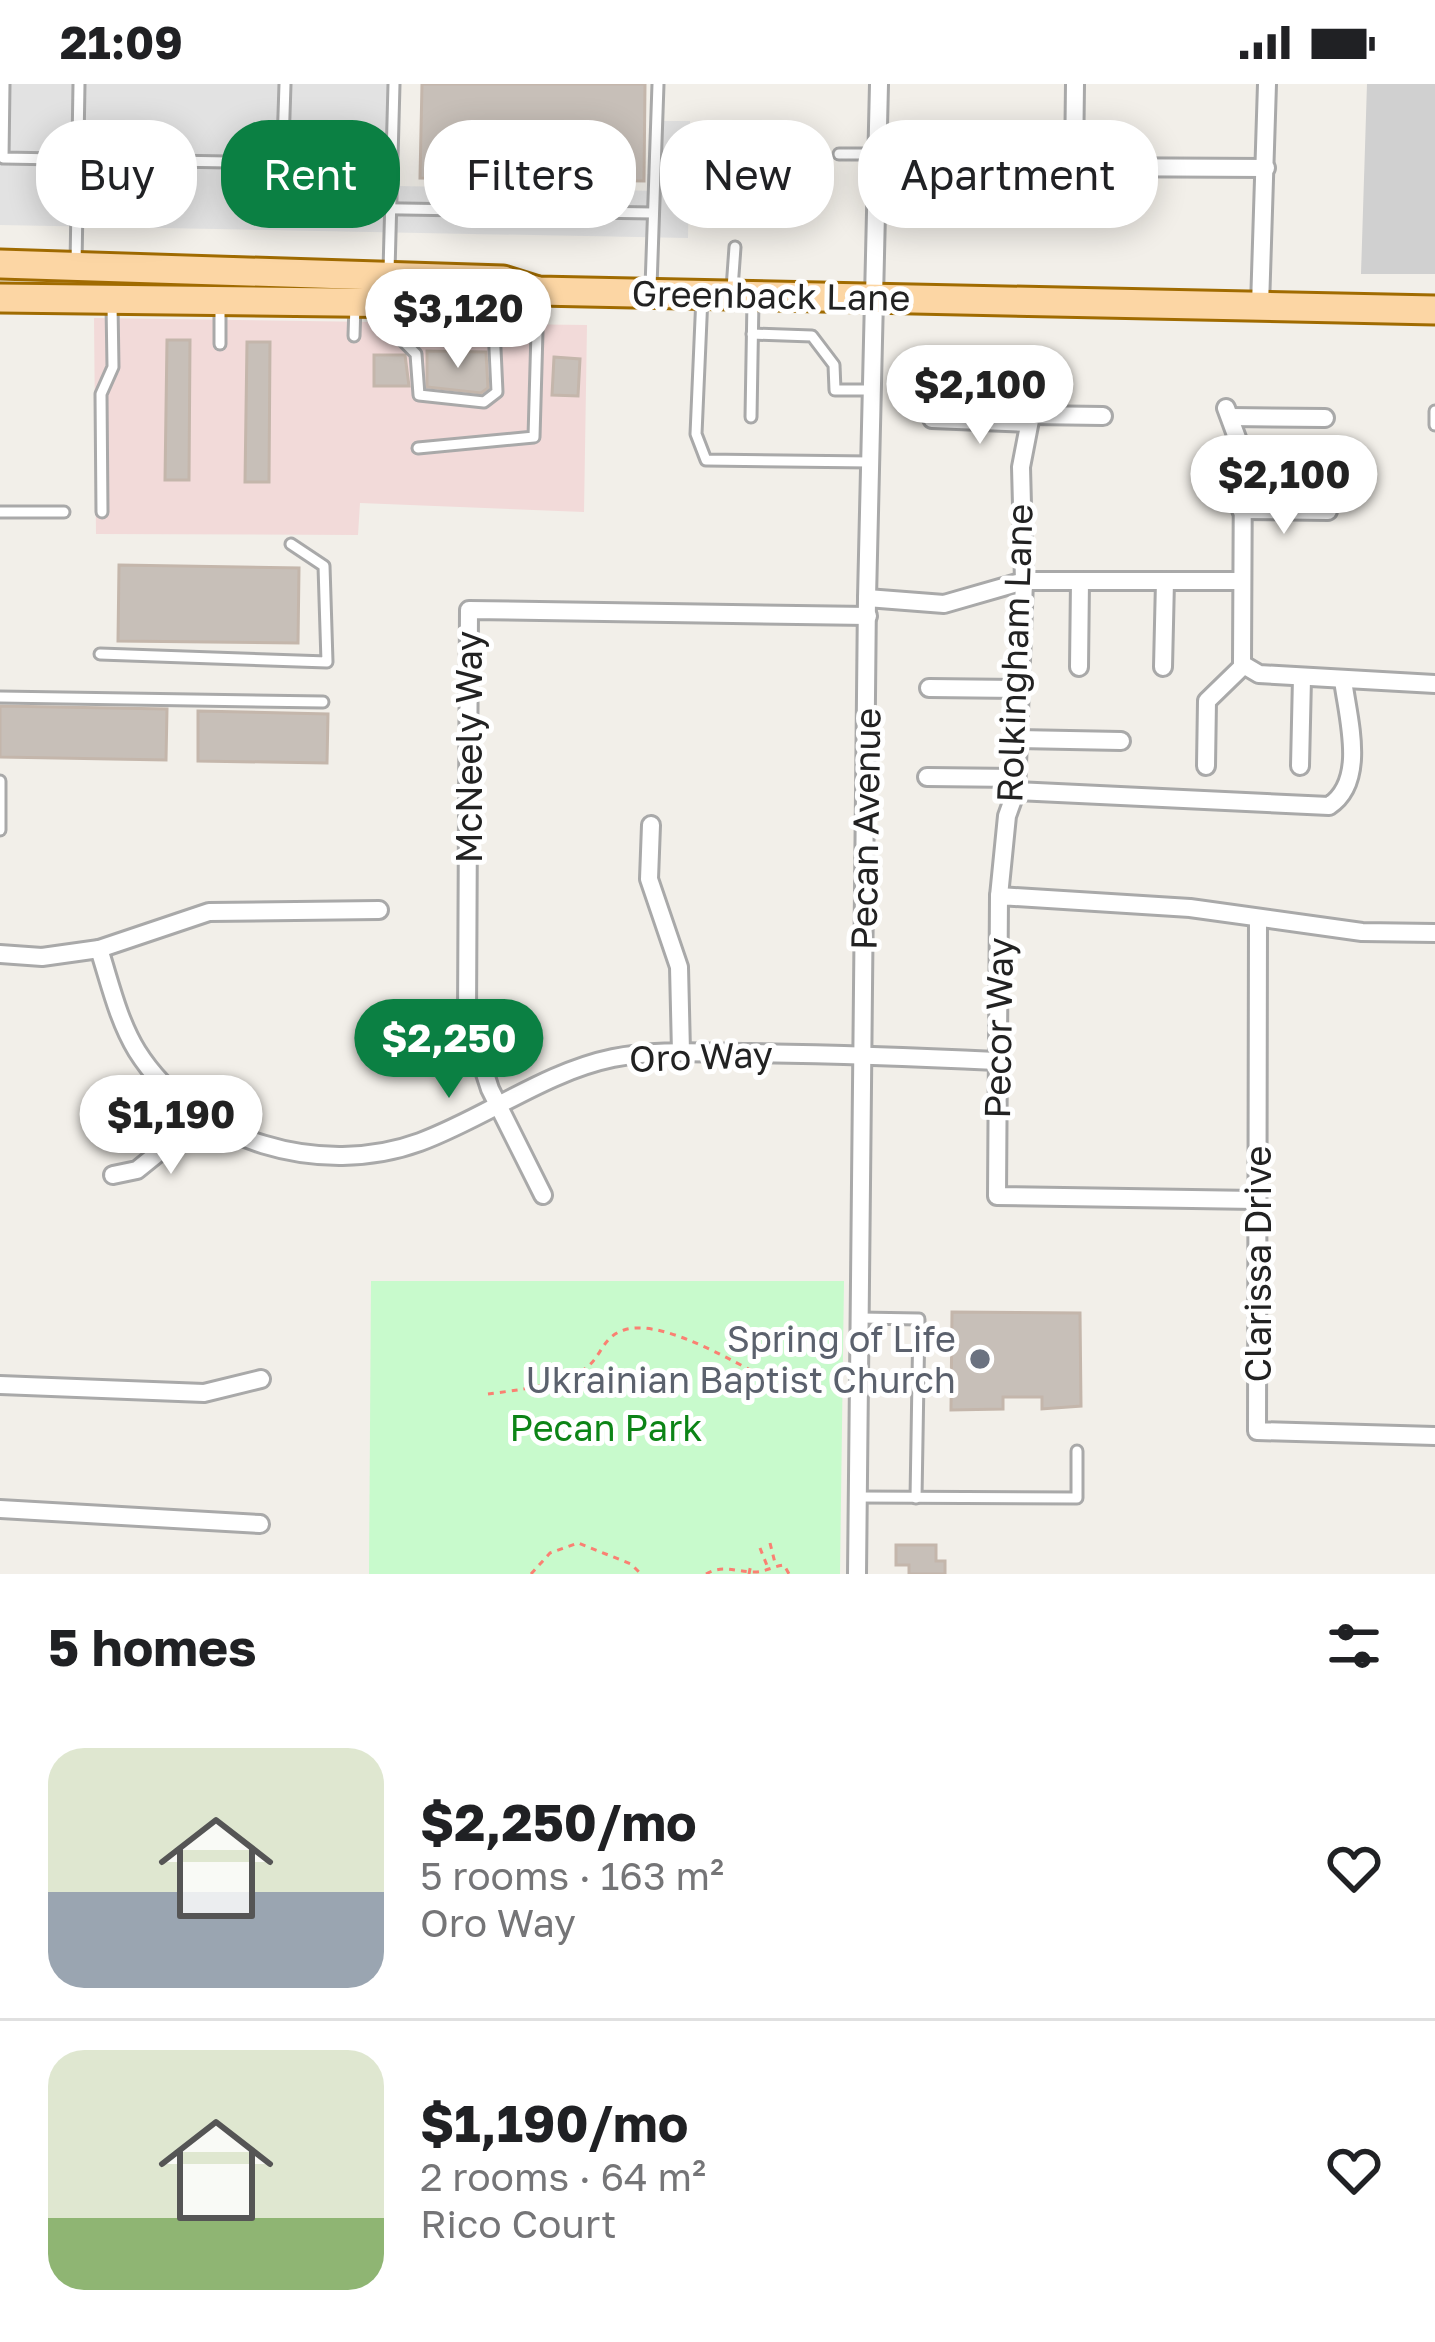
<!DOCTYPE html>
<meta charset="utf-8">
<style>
:root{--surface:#fff;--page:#f2f2f2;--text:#202124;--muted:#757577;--line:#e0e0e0;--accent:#0b8043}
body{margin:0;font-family:"Golos Text",sans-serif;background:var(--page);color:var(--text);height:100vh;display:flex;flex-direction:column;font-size:45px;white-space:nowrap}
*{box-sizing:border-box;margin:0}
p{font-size:39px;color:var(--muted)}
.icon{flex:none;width:66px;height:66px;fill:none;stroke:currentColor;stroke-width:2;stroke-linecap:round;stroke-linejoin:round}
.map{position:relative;height:1490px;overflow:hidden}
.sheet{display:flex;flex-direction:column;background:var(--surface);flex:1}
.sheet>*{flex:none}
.top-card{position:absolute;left:36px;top:36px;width:1365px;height:108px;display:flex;gap:24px}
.price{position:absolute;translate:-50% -102px;padding:0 27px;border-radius:42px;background:#fff;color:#222;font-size:39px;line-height:78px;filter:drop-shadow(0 3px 6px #0008)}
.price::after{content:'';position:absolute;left:50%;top:72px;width:36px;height:27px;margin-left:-18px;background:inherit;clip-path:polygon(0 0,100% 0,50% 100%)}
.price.current{background:var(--accent);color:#fff}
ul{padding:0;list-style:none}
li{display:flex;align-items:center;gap:36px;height:300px;padding:0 48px}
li+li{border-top:3px solid var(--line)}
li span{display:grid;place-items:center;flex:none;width:336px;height:240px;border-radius:36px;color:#555}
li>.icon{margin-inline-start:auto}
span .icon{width:144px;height:144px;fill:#fffc;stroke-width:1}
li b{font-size:51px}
h2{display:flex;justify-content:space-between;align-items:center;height:144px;padding:0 48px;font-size:51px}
.tag{padding:0 42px;border-radius:48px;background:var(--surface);box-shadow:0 6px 30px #0003;font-size:42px;line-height:108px}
.tag.current{background:var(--accent);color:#fff}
.status{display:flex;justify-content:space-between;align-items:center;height:84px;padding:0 60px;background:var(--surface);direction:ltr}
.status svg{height:33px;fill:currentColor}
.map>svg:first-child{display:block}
.commercial{fill:#f2dad9}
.religious{fill:#d0d0d0}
.park{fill:#c8facc}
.parking{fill:#e2e2e2}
.building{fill:#c7bfb8;stroke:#c4b6ab;stroke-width:3}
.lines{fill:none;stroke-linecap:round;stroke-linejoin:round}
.lane-casing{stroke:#a9a9a9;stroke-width:15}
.street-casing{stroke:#a9a9a9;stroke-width:22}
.primary-casing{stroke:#a06b00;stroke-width:33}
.path{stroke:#fa8072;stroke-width:3;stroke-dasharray:6 6;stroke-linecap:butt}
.lane{stroke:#fff;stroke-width:9}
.street{stroke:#fff;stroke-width:16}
.primary{stroke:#fcd6a4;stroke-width:27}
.worship-dot{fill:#6b7280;stroke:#fff;stroke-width:4.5}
.labels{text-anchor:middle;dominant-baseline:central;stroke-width:10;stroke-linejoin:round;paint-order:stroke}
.street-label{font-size:36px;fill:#222;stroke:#fff}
.worship-label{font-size:36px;fill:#5b616d;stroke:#fff;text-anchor:end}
.park-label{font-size:36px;fill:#0c8416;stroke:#fff}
</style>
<div class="status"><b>21:09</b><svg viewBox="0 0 49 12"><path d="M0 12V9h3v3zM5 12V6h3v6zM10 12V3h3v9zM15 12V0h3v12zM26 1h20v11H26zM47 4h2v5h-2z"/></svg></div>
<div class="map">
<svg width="1435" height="1490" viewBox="0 0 1435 1490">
<rect width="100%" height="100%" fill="#f2efe9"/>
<!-- commercial -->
<polygon class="commercial" points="94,234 587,241 584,428 360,419 358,451 96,450"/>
<!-- religious -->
<polygon class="religious" points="1367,0 1435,0 1435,190 1361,190"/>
<!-- park -->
<polygon class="park" points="371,1197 844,1197 840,1490 369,1490"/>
<!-- parking -->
<polygon class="parking" points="0,0 399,0 398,102 659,107 661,37 690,37 688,154 0,141"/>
<!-- building -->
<g class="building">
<polygon points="422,0 645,0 644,97 420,94"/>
<polygon points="167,256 190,256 189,396 165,396"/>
<polygon points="247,258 270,258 269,398 245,398"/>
<polygon points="427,267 486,268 488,304 481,309 427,303"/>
<polygon points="374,271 405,271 409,302 374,302"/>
<polygon points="554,273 580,275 578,312 552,311"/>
<polygon points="119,481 299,484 298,559 118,557"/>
<polygon points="0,622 167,625 166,676 0,673"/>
<polygon points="198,627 328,630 327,679 198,677"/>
<polygon points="952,1228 1080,1229 1081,1322 1042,1325 1042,1313 1003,1313 1003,1325 951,1326"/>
<polygon points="896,1461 936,1461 936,1477 945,1477 945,1490 909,1490 909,1481 896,1481"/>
</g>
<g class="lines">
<!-- lane casing -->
<g class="lane-casing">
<g id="lane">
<polyline points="4,0 3,74 391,81"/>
<polyline points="285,0 281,123 653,129"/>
<polyline points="839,70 878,70"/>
<polyline points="76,181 79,0"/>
<polyline points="389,187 394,0"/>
<polyline points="651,203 658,0"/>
<polyline points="732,205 735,163"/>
<polyline points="702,212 696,350 706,376 870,378"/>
<polyline points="389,224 394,248 416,270 419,311 484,318 497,308 493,222"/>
<polyline points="752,250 812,252 834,281 835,306 871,306"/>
<polyline points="354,252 355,221"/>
<polyline points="220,260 220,218"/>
<polyline points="1435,327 1435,341"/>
<polyline points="751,333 753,216"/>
<polyline points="418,364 534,353 538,212"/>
<polyline points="0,428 64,428"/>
<polyline points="102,428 101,310 113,283 112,221"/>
<polyline points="100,570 327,578 324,482 291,460"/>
<polyline points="0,613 323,618"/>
<polyline points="0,697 0,746"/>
<polyline points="860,1234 919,1235 916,1414"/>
<polyline points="858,1413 1077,1414 1077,1367"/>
</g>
</g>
<!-- street casing -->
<g class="street-casing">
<g id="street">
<polyline points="1075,0 1074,83 1266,84"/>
<polyline points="1260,222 1267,0"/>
<polyline points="1226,324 1243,370 1242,580 1259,590 1435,600"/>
<polyline points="1031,331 1103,332"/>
<polyline points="1230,333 1325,334"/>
<polyline points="932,335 1029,339"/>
<polyline points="1241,426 1328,427"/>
<polyline points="867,514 944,520 1024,497 1240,497"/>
<polyline points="1079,583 1080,497"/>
<polyline points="1163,583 1165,497"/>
<polyline points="929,604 1020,605"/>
<polyline points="1018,655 1121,657"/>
<polyline points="1206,682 1207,617 1244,581"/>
<polyline points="1300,682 1302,594"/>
<polyline points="927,693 1016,694"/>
<path d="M1016,707l313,15c38,-25 19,-87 14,-126"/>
<polyline points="651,741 649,795 679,883 681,968"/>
<polyline points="999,812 1007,732 1016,707 1024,497 1021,383 1032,326"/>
<polyline points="1258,835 1257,1347 1435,1352"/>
<path d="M99,865c11,34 19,71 38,102 58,92 185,127 283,91 65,-24 125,-70 193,-84 44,-9 92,-5 137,-5 82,1 164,4 246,8"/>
<polyline points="0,870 42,873 99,865 209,828 379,826"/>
<polyline points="113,1091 137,1086 204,1032"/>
<polyline points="543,1111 490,1005 467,934 469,526 868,532"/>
<polyline points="1256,1116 997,1112 999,812 1190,824 1362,848 1435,849"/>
<polyline points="0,1301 204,1309 261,1295"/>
<polyline points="0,1425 260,1440"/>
<polyline points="857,1490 867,514 879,0"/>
</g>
</g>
<!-- primary casing -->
<g class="primary-casing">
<g id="primary">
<polyline points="0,180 503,196 538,207 1435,226"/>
<polyline points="0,214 502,220 538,207"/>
</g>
</g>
<!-- path -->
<g class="path">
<path d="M488,1310c28,-4 75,-8 98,-26 16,-12 16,-31 38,-38 44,-14 133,47 173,64"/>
<polyline points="770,1459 775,1479"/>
<polyline points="760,1464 768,1484"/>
<polyline points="531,1490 550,1469 578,1459 631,1480 641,1490"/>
<path d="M706,1490c18,-10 29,-2 49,-2 10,0 19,-6 29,-7l5,9"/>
<polyline points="749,1490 751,1480"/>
</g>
<!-- lane -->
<use href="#lane" class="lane"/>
<!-- street -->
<use href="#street" class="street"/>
<!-- primary -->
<use href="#primary" class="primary"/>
</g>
<!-- markers -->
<circle class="worship-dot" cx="980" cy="1275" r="12"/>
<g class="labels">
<!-- street labels -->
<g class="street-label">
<text transform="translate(771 211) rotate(1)">Greenback Lane</text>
<text transform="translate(1014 569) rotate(-88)">Rolkingham Lane</text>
<text transform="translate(468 663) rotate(-90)">McNeely Way</text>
<text transform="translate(865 745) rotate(-89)">Pecan Avenue</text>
<text transform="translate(998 944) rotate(-89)">Pecor Way</text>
<text transform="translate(701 972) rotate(-2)">Oro Way</text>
<text transform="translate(1257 1180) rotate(-90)">Clarissa Drive</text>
</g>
<!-- worship labels -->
<g class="worship-label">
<text x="956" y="1254">Spring of Life<tspan x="956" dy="41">Ukrainian Baptist Church</tspan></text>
</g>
<!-- park labels -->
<g class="park-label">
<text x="606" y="1343">Pecan Park</text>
</g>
</g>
</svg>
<b class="price" style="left:458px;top:287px">$3,120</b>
<b class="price" style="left:980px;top:363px">$2,100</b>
<b class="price" style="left:1284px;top:453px">$2,100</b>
<b class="price current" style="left:449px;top:1017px">$2,250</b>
<b class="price" style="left:171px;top:1093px">$1,190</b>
<div class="top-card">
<a class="tag">Buy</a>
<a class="tag current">Rent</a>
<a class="tag">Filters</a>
<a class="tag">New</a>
<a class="tag">Apartment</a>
</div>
</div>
<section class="sheet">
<h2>5 homes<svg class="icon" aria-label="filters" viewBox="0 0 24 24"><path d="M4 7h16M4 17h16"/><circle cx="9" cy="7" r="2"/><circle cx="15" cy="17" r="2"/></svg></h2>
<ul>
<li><span style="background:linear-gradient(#dfe7d0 60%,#9aa5b1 0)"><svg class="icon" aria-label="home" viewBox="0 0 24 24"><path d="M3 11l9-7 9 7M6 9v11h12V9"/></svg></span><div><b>$2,250/mo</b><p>5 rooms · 163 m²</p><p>Oro Way</p></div><svg class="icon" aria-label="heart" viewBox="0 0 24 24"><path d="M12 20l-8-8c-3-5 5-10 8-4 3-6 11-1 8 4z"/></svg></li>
<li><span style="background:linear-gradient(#dfe7d0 70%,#8fb573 0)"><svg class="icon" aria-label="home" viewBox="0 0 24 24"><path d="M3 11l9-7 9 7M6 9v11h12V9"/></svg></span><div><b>$1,190/mo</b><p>2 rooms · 64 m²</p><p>Rico Court</p></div><svg class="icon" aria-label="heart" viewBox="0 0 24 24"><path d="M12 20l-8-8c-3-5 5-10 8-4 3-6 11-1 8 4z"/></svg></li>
</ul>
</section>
